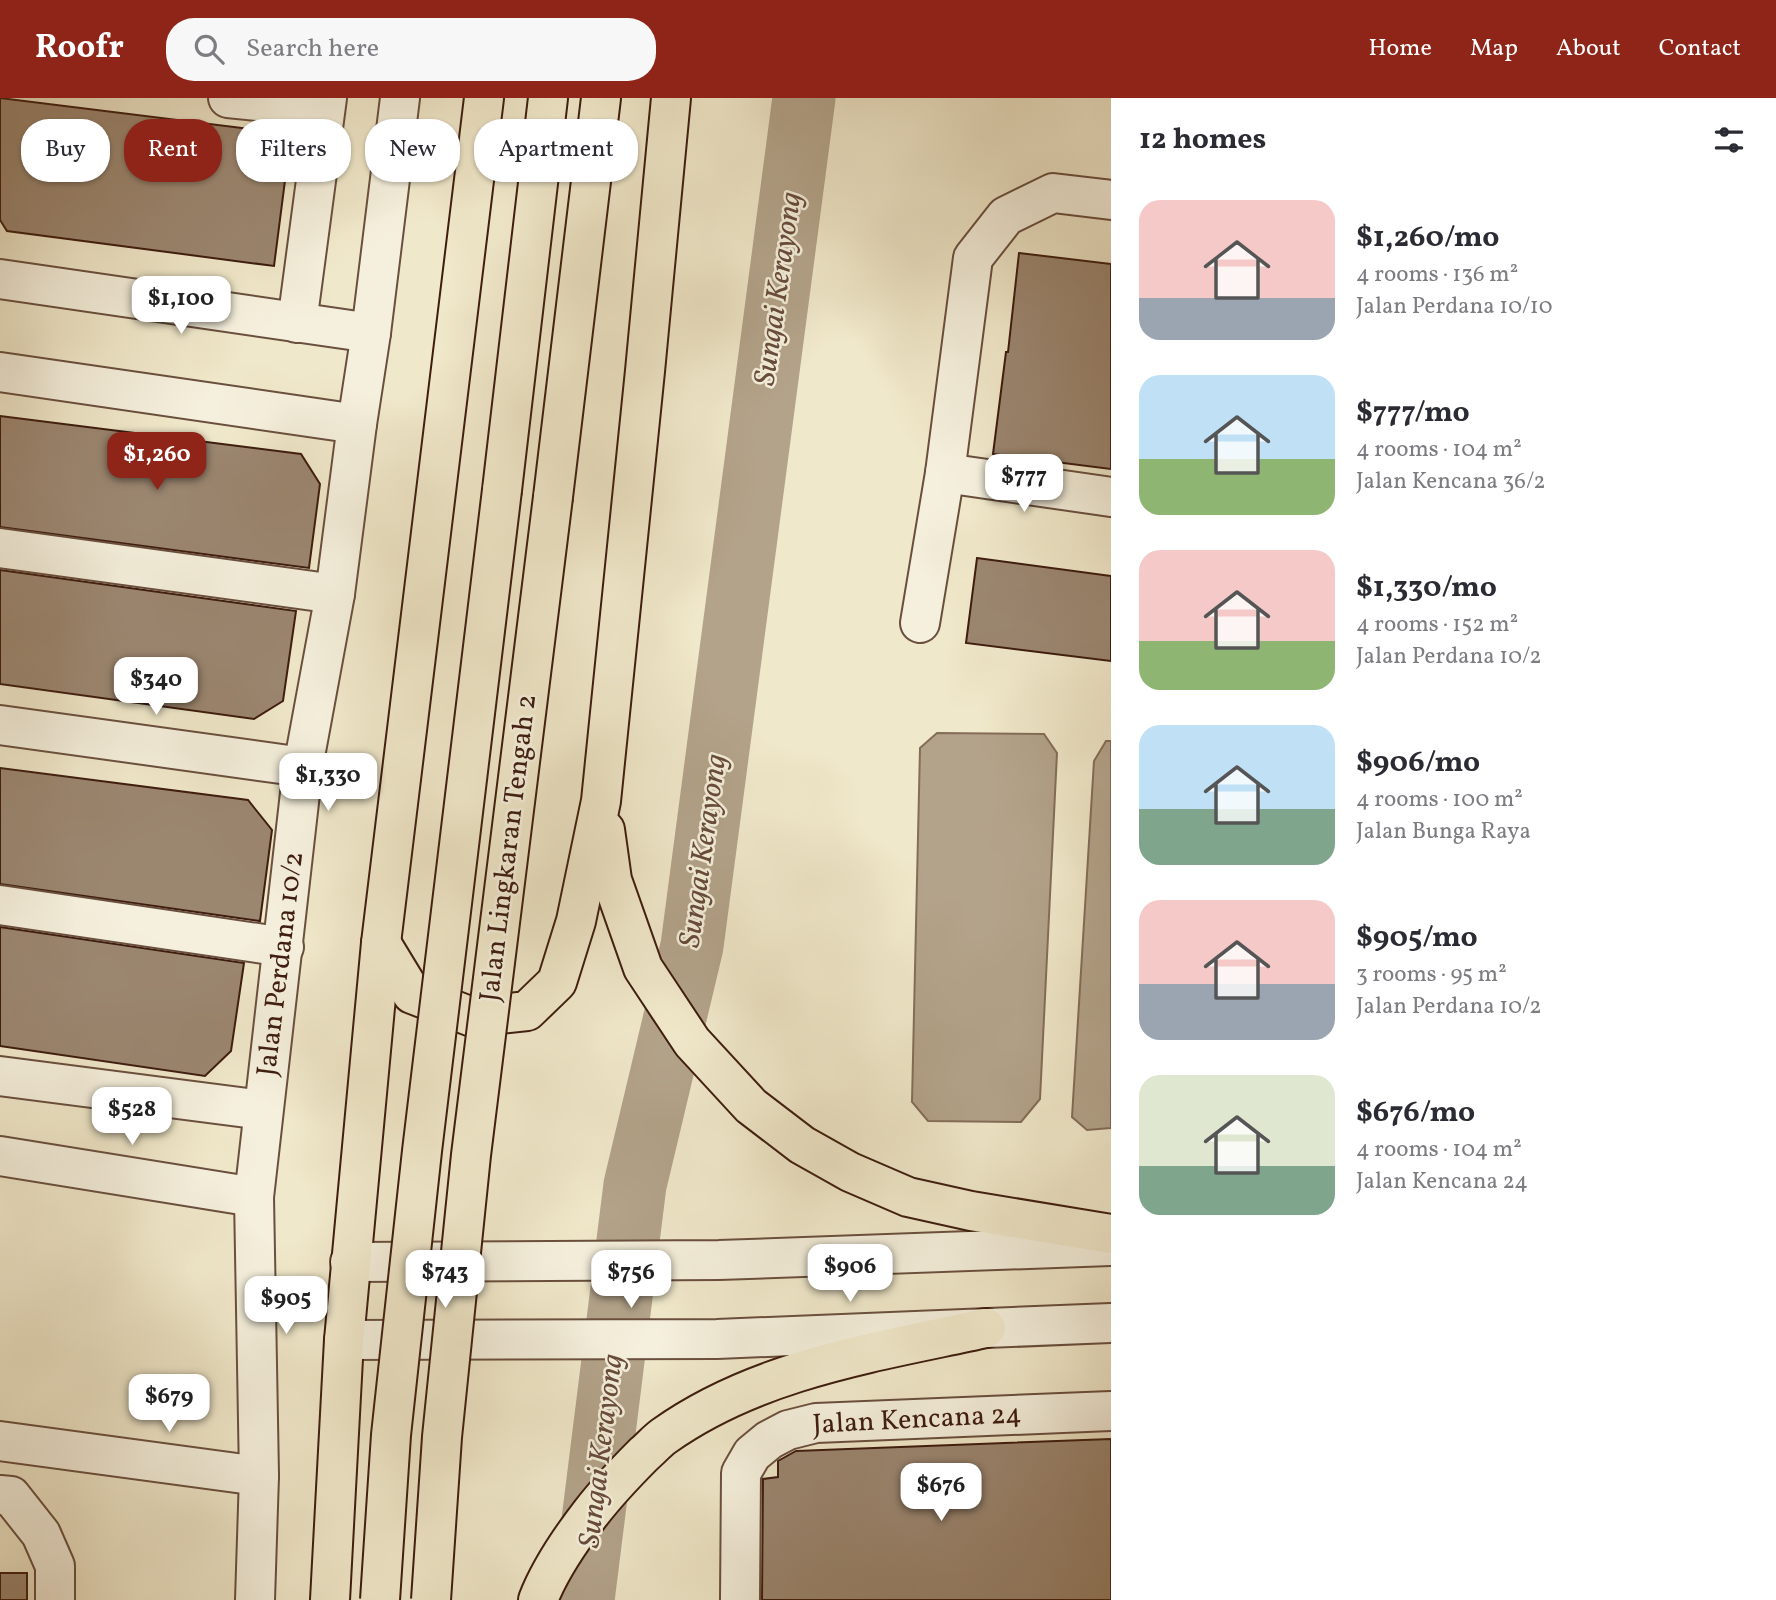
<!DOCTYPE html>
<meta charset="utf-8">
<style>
:root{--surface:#fff;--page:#f7f7f7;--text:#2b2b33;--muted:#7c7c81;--accent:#8f2418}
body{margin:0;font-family:Vollkorn,serif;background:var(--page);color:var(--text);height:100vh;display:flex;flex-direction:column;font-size:26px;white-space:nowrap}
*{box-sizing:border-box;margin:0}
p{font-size:23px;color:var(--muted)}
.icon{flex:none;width:38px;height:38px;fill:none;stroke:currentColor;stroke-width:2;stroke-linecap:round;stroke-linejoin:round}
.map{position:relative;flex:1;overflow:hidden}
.sheet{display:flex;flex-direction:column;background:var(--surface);width:665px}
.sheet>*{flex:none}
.top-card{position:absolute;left:21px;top:21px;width:665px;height:63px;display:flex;gap:14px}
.price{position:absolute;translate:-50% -60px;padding:0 16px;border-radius:14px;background:#fff;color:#222;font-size:23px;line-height:46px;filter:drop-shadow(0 2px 4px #0008)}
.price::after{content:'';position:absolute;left:50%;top:42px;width:21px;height:16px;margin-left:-10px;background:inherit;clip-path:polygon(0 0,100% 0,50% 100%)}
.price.active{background:var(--accent);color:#fff}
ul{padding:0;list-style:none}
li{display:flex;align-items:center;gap:21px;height:175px;padding:0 28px}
li span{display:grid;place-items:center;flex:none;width:196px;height:140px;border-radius:21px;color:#555}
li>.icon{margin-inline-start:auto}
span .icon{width:84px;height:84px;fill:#fffc;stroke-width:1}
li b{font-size:30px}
h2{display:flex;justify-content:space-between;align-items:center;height:84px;padding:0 28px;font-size:30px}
.tag{padding:0 24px;border-radius:28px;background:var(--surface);box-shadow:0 2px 5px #0004;font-size:24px;line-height:63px}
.tag.active{background:var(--accent);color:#fff}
header{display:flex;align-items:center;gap:42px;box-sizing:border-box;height:98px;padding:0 35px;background:var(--accent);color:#fff}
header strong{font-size:33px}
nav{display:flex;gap:38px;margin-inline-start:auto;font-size:24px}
.search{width:490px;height:63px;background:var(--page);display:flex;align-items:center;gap:18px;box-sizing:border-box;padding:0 24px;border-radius:28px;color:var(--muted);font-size:26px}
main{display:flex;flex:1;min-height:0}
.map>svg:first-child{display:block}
.water{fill:#b3a38a;stroke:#846d59;stroke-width:2}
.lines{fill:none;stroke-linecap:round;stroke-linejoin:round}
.river{stroke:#b3a38a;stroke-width:63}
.building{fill:#9b8670;stroke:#3e1c0f;stroke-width:2}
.minor-casing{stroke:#6a4f3e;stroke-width:42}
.highway-casing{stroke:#3e1c0f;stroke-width:42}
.minor{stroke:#f5f0dd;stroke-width:38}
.highway{stroke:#f0e8ca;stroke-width:38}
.highway-bridge-casing{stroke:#3e1c0f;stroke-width:42;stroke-linecap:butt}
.highway-bridge{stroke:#f0e8ca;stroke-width:38}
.labels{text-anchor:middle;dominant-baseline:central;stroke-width:5;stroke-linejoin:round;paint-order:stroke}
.street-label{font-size:28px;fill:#3e1c0f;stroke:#f5f0dd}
.water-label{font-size:30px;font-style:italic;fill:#674b3a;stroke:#f5f0dd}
</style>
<header>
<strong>Roofr</strong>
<div class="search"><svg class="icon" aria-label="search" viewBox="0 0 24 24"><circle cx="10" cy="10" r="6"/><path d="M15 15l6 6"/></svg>Search here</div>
<nav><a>Home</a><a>Map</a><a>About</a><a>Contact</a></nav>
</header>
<main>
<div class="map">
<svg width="1111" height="1502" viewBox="0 0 1111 1502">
<rect width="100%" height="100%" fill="#f0e8ca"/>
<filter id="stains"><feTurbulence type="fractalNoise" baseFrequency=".00286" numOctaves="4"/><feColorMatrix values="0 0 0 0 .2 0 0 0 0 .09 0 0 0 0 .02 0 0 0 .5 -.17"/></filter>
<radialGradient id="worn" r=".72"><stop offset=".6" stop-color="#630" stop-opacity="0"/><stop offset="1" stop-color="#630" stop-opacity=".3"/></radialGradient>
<!-- water -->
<g class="water">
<polygon points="937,635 1044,636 1057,655 1040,1001 1021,1024 928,1023 912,1004 920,650"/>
<polygon points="1106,643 1111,643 1111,1030 1087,1032 1072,1019 1094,663"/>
</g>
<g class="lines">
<!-- river -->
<polyline class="river" points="583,1502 635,1087 692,848 804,0"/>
</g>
<!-- building -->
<g class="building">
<polygon points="0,0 291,36 274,168 7,133 0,122"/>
<polygon points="1019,155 1111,166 1111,371 993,356 1006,254 1008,254"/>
<polygon points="0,318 301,356 320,386 309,470 0,429"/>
<polygon points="977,460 1111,478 1111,563 966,545"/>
<polygon points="0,472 296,513 283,603 254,621 0,586"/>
<polygon points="0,670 248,702 272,732 260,823 0,786"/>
<polygon points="0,829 244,865 231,953 205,978 0,948"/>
<polygon points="1111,1341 1111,1502 762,1502 763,1381 778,1379 778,1363 796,1353"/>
<rect x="0" y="1475" width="27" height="27"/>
</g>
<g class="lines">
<!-- minor casing -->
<g class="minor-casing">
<g id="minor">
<polyline points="228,0 325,10"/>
<polyline points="0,181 371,235"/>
<polyline points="297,225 327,0"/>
<polyline points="0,274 357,326"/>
<polyline points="945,375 1111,399"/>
<polyline points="0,450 335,496"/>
<polyline points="920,525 945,375 973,160 1006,118 1053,95 1111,102"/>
<polyline points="0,627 303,669"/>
<polyline points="0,807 284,849"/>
<polyline points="0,978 263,1012"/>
<polyline points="0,1058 254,1099"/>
<polyline points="350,1164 719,1162 1111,1148"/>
<polyline points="344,1242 717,1241 1111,1225"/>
<polyline points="0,1343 259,1378"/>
<polyline points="0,1397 11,1398 41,1436 55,1468 55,1502"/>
<polyline points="255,1502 259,1378 254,1099 303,669 335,496 357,326 371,235 400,0"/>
<polyline points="740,1502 741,1375 752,1356 769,1342 788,1332 816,1325 1111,1313"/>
</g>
</g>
<!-- highway casing -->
<g class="highway-casing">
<g id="highway">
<polyline points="502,392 548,0"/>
<polyline points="553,399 601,0"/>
<polyline points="605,732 612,782 643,870 692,944 751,1008 802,1047 850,1074 908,1099 971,1113 1111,1136"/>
<polyline points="381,845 412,896 472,919 527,913 557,884 576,823 601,703 645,273 671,0"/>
<polyline points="330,1502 344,1242 381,845 484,0"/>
<path d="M538,1502c12,-31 32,-60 52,-86 17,-22 35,-41 54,-60 7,-6 13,-13 20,-18 94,-67 212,-84 322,-108"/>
</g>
</g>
<!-- minor -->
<use href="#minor" class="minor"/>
<!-- highway -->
<use href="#highway" class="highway"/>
<!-- highway-bridge casing -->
<g class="highway-bridge-casing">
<g id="highway-bridge">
<polyline points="380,1502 391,1337 422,1053 502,392"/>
<polyline points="431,1502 442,1339 471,1057 553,399"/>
</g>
</g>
<!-- highway-bridge -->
<use href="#highway-bridge" class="highway-bridge"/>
</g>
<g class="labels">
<!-- street labels -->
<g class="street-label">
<text transform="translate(509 750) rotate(-83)">Jalan Lingkaran Tengah 2</text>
<text transform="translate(281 866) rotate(-83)">Jalan Perdana 10/2</text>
<text transform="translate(917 1322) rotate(-3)">Jalan Kencana 24</text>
</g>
<!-- water labels -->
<g class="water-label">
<text transform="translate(779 191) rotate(-82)">Sungai Kerayong</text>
<text transform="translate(704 753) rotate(-82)">Sungai Kerayong</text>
<text transform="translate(602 1353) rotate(-83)">Sungai Kerayong</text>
</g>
</g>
<rect width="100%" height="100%" filter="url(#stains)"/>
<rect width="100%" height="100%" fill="url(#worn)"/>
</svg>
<b class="price" style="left:181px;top:238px">$1,100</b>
<b class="price active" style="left:157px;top:394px">$1,260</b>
<b class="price" style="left:1024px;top:416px">$777</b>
<b class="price" style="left:156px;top:619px">$340</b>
<b class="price" style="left:328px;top:715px">$1,330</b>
<b class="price" style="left:132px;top:1049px">$528</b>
<b class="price" style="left:850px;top:1206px">$906</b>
<b class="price" style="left:445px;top:1212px">$743</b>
<b class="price" style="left:631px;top:1212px">$756</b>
<b class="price" style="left:286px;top:1238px">$905</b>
<b class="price" style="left:169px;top:1336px">$679</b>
<b class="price" style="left:941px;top:1425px">$676</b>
<div class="top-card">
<a class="tag">Buy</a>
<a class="tag active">Rent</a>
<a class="tag">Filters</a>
<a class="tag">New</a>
<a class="tag">Apartment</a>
</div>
</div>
<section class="sheet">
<h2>12 homes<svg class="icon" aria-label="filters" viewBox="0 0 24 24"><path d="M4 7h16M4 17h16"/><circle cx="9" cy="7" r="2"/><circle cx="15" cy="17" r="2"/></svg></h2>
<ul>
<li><span style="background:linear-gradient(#f6c9c9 70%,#9aa5b1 0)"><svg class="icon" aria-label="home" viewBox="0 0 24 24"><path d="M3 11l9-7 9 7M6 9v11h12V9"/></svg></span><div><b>$1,260/mo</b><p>4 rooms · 136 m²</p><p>Jalan Perdana 10/10</p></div></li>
<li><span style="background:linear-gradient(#bfe0f5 60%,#8fb573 0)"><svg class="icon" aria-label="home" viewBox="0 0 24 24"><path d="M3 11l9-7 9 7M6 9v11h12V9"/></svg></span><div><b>$777/mo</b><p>4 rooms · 104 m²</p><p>Jalan Kencana 36/2</p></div></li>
<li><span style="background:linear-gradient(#f6c9c9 65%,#8fb573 0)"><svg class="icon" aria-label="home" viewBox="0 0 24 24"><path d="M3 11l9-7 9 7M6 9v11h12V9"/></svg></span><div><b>$1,330/mo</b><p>4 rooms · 152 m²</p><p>Jalan Perdana 10/2</p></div></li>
<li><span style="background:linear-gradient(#bfe0f5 60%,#7fa58c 0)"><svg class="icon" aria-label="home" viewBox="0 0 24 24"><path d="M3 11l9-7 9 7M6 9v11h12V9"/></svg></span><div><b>$906/mo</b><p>4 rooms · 100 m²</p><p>Jalan Bunga Raya</p></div></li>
<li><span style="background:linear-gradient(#f6c9c9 60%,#9aa5b1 0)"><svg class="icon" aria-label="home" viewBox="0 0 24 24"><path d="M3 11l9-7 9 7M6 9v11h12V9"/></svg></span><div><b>$905/mo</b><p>3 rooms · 95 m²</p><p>Jalan Perdana 10/2</p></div></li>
<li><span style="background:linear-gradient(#dfe7d0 65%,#7fa58c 0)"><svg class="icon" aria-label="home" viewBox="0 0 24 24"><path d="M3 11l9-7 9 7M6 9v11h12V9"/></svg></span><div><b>$676/mo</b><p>4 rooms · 104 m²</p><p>Jalan Kencana 24</p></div></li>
</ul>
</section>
</main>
